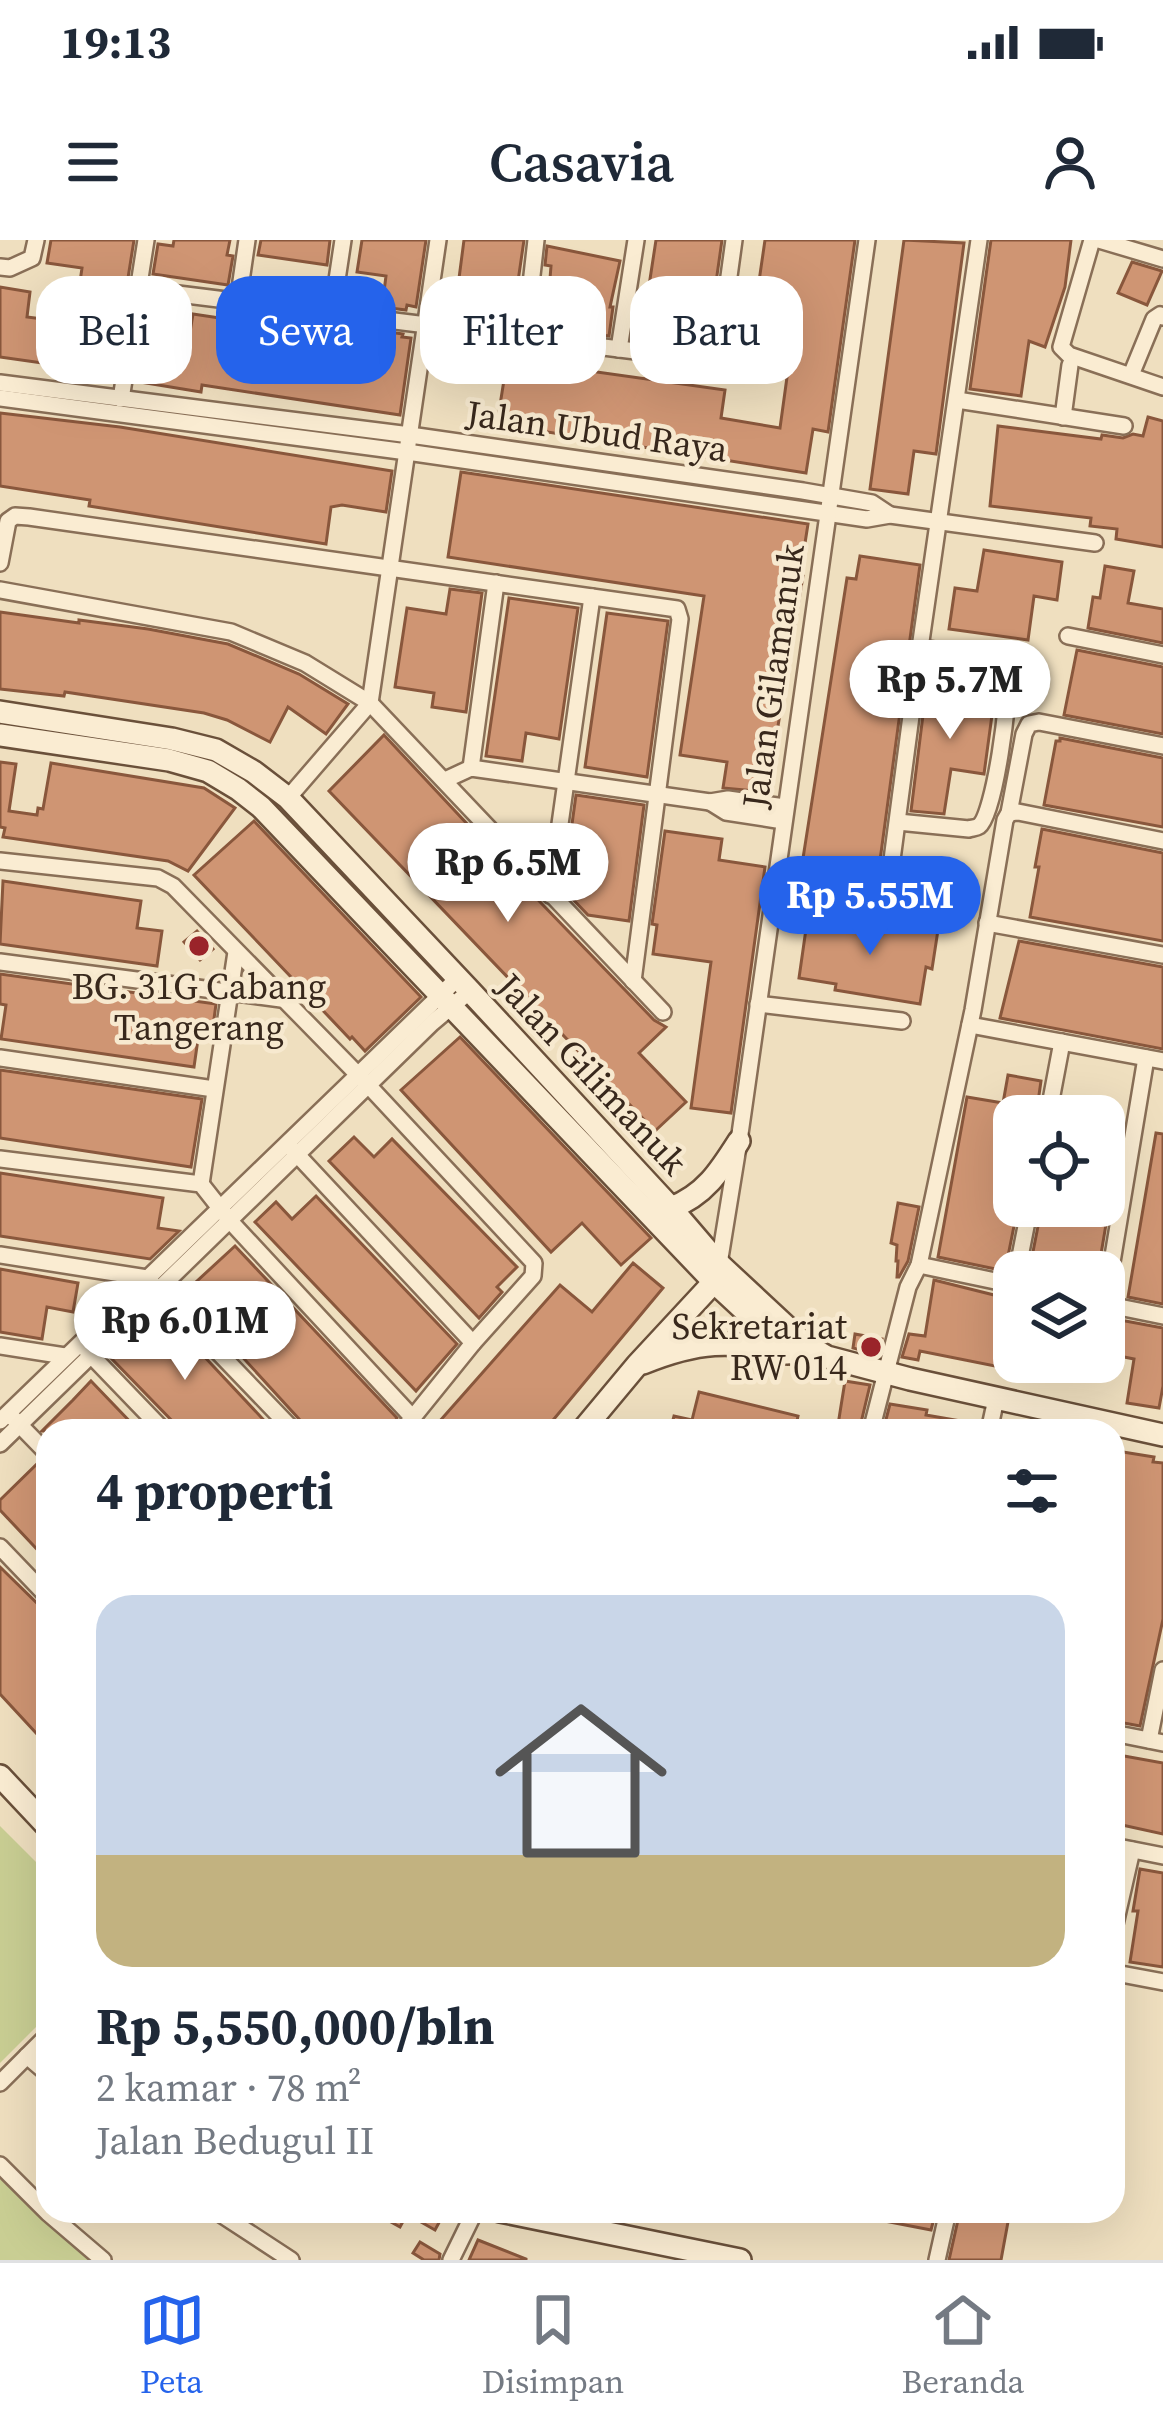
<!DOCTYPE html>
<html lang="id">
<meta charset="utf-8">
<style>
:root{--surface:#fff;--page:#f2f2f3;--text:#1f2937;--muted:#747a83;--line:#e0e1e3;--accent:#2563eb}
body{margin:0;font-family:"Source Serif 4",serif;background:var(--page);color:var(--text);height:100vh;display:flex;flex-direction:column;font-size:45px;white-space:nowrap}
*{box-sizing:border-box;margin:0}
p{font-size:39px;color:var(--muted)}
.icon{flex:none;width:66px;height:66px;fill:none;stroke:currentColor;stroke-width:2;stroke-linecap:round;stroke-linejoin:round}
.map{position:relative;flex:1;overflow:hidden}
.details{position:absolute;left:36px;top:1179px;width:1089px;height:804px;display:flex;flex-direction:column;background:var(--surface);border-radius:36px;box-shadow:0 12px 48px #0002}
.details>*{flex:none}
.hud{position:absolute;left:36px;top:36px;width:1092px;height:108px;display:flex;gap:24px}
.tools{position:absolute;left:993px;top:855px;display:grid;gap:24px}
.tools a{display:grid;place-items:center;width:132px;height:132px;border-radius:24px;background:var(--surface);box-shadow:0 12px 48px #0002;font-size:60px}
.price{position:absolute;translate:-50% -102px;padding:0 27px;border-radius:42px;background:#fff;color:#222;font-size:39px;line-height:78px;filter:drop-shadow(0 3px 6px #0008)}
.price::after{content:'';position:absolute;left:50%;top:72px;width:36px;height:27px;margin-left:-18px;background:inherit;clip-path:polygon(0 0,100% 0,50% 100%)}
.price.active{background:var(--accent);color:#fff}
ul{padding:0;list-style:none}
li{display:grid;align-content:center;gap:24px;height:636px;padding:0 60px}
li span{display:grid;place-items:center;height:372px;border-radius:36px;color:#555}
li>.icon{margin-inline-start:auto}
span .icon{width:216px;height:216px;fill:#fffc;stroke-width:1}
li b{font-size:51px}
h2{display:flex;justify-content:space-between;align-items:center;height:144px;padding:0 60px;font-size:51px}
.tag{padding:0 42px;border-radius:36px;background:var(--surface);box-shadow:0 12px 48px #0002;font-size:42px;line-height:108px}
.tag.active{background:var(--accent);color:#fff}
.status{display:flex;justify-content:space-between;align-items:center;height:84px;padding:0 60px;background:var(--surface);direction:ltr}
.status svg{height:33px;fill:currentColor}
header{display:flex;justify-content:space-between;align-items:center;height:156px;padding:0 60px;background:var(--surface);font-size:54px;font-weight:600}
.tabs{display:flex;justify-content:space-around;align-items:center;height:168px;border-top:3px solid var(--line);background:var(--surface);font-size:33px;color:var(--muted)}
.tabs a{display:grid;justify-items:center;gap:6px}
.tabs .active{color:var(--accent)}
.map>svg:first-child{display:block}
.green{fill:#c9ce93}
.building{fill:#cf9573;stroke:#89573c;stroke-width:3}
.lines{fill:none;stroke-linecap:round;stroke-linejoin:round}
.street-casing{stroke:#896f57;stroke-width:20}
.secondary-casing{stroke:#6a503a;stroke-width:26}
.street{stroke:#faecd2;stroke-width:15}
.secondary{stroke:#faecd2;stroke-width:21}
.poi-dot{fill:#9a242a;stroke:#f7e9cf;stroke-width:4.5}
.labels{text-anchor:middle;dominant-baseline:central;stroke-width:9;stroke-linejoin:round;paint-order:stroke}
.street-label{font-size:36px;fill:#38281c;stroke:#f7e9cf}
.poi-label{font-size:36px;fill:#38281c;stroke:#f7e9cf}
</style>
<div class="status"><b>19:13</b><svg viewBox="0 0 49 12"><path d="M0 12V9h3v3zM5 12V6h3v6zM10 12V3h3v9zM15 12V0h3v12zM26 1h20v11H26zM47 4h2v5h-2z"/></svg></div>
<header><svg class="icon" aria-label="menu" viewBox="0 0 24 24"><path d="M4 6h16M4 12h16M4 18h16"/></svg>Casavia<svg class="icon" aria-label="person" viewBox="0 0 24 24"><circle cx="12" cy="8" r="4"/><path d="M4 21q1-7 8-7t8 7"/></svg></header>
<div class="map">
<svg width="1163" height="2020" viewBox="0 0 1163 2020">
<rect width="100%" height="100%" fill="#efdfbf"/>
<!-- green -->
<g class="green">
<polygon points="0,1586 48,1634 48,1775 0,1823"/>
<polygon points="0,1939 91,2020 0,2020"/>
</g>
<!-- building -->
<g class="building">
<polygon points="51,0 134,0 113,133 0,117 0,47 30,52 27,77 74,83 82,28 47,23"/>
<polygon points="174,0 230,0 227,15 233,16 228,45 153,34 158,4 173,6"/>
<polygon points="261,0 330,0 327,25 258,15"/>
<polygon points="362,0 426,0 416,67 407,65 406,70 382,67 386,36 357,32"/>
<polygon points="464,0 524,0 516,55 458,46"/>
<polygon points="656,0 722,0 707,106 641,98"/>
<polygon points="765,0 855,0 828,192 813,189 806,233 497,184 504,140 480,136 483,116 725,150 721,178 780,188 788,130 747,124"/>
<polygon points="904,0 964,3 936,214 914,211 908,254 870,249"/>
<polygon points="991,0 1071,0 1065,47 1045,107 1029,101 1021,156 970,149"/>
<polygon points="547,6 620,21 610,67 613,67 609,96 546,88 551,26 545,25"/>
<polygon points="1132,22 1162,31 1147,65 1118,53"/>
<polygon points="193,74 380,102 381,91 403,94 402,97 411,98 400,175 202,145 201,152 140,142 141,136 137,136 143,97 188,104"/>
<polygon points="0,173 120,187 392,231 386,272 342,265 331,267 326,304 89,266 90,260 0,246"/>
<polygon points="1148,177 1163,181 1163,307 1116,299 1117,289 1090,286 1091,278 990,266 998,186 1101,199 1102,195 1123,198 1133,194 1143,196"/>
<polygon points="461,232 808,284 800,335 803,336 767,552 723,548 727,522 680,515 704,356 448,317"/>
<polygon points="984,310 1062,322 1057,360 1034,356 1028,400 949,389 955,348 977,351"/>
<polygon points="860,316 920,325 876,650 841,644 842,638 801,631 847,338 856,339"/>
<polygon points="1105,326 1134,331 1128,363 1163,369 1163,403 1088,388 1093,357 1100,358"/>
<polygon points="450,349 482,353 466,472 432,467 434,453 395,447 407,368 446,374"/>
<polygon points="509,358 578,368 559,499 526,493 522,521 486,516"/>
<polygon points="0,372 79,383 79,380 148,389 228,404 299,434 348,464 326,494 288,467 270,502 227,480 204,473 65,452 64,456 0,449"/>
<polygon points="607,373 668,381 647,537 585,527"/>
<polygon points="1077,410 1163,427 1163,494 1064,475"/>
<polygon points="927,443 995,453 984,534 951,529 944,574 911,571"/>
<polygon points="384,495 542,664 654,780 666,787 639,813 686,862 655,891 329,551"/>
<polygon points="1060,498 1163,518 1163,587 1044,565 1056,501 1060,501"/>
<polygon points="0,522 16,524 9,571 37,575 38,568 43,569 51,523 204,548 235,568 188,631 168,621 3,597 5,588 0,587"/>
<polygon points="576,555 644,565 629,681 588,675 563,649"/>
<polygon points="254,581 421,757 365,811 352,797 350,799 194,635"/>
<polygon points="1042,589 1163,613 1163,701 1030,677 1039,627 1035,627"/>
<polygon points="665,591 722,599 719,620 765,627 731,873 691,868 711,722 653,714 657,685 652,684"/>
<polygon points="3,641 141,661 137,688 162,691 157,726 0,704"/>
<polygon points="845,675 938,690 932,729 926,727 920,764 835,750 836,744 799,738 807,682 843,688"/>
<polygon points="197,691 213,709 200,720 184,702"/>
<polygon points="1019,701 1163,727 1163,809 1000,778"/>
<polygon points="0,734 216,764 212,794 199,792 194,827 1,799 6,765 0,764"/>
<polygon points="460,797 651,998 621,1025 582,983 551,1012 401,850"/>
<polygon points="0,830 202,859 191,927 0,898"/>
<polygon points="1008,835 1041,841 1036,876 1014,876 1014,966 1018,966 1005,1031 938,1017 967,857 1003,863"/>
<polygon points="1104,880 1123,883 1098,1032 1029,1032 1042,966 1104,966"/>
<polygon points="1156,893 1163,894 1163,1064 1128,1057"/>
<polygon points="354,897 374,917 392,899 517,1027 497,1047 502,1052 479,1078 329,921"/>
<polygon points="0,933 163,958 158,988 179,991 150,1019 0,996"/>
<polygon points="316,956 457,1104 416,1151 255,982 276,962 292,979"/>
<polygon points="898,963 919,967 908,1021 899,1037 897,1037 898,1021 896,1021 897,1005 891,1003"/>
<polygon points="235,1006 397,1178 388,1191 310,1191 184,1053"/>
<polygon points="633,1023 663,1048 544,1191 431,1191 560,1045 592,1072"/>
<polygon points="0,1029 78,1043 73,1072 47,1067 42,1099 0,1092"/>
<polygon points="934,1040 1014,1060 1014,1096 1011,1095 1005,1128 920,1111 918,1120 902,1117 909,1094 925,1096"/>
<polygon points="164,1075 199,1111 274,1191 182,1191 111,1118 135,1096 138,1099"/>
<polygon points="1104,1077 1163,1088 1163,1146 1159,1168 1127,1163 1134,1119 1104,1113"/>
<polygon points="855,1094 882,1099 878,1115 853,1108"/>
<polygon points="91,1141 139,1191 42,1191 73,1160"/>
<polygon points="845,1141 870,1145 859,1191 837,1191"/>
<polygon points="699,1152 798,1176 795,1191 670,1191 674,1176 692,1180"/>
<polygon points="890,1164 927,1170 926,1175 978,1184 977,1191 883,1191"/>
<polygon points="1123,1212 1154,1217 1153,1222 1163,1223 1163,1379 1140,1486 1113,1481 1113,1264"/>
<polygon points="39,1222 48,1228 48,1321 0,1270 0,1260"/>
<polygon points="0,1327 48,1374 48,1506 0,1454"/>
<polygon points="1113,1514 1163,1523 1163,1594 1113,1583"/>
<polygon points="1140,1629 1163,1633 1163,1727 1130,1722 1138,1671 1133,1671"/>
<polygon points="371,1971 431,1971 442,1977 435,1990 407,1974 400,1987"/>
<polygon points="865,1971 936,1971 931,1990 864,1977"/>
<polygon points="960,1971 1010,1971 1001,2020 949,2020"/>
<polygon points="478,2000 526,2019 526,2020 469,2020"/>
<polygon points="420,2002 440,2014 439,2020 424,2020 413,2013"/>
</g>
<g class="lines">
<!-- street casing -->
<g class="street-casing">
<g id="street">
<polyline points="1092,0 1061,107 1069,115 1163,147"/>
<polyline points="1099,0 1163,19"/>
<polyline points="0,27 10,28 32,18 36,0"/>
<polyline points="138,49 708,120 717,117 719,109 734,0"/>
<polyline points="238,62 247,0"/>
<polyline points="332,73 343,0"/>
<polyline points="525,97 536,0"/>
<polyline points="619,109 636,0"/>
<polyline points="1131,135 1154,79 1160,75 1163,77"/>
<polyline points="0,143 410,195 803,251 872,263 890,275"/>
<polyline points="0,158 407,212 867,279 890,275 1095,303"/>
<polyline points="121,159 146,0"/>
<polyline points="957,160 1124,186"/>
<polyline points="1063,177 1070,125"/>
<polyline points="0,323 8,281 15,276 29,277 677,369 680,379 633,741"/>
<polyline points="0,350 231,392 305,423 370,463 663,772"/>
<polyline points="1068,396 1163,415"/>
<polyline points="471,528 496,343"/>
<polyline points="445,540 471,528 710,562 728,559 785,567"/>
<polyline points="288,558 370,463 438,0"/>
<polyline points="710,562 726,572 783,581"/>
<polyline points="1009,573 1018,572 1163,601"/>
<path d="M898,582l71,7c3,-1 7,-1 10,-3 16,-12 31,-131 29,-154l-18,-14 -70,-10"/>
<polyline points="0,621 158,638 173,646 368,845 534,1023 533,1036 473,1103 402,1191"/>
<polyline points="774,649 947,674"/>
<polyline points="550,655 592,357"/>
<polyline points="886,665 920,408 979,0"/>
<polyline points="987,683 1163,715"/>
<polyline points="0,722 281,759"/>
<polyline points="758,764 902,781"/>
<polyline points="970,785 1163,821"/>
<polyline points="0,818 214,849"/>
<polyline points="1048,876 1062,802"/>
<polyline points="291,908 473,1103"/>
<polyline points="0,919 201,944 231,982 413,1178"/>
<polyline points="201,944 236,712"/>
<polyline points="0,1015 147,1038 294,1191"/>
<polyline points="719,1024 739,901 867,0"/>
<polyline points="919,1025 1014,1045"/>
<polyline points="1017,1032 1030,966"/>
<polyline points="1104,1064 1163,1076"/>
<polyline points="1105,1064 1146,818"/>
<polyline points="0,1106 65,1116"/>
<polyline points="87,1111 164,1191"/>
<polyline points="12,1177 48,1214"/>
<polyline points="0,1181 457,739"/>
<polyline points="871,1191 908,1047 919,1025 973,770 1005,580 1009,573 1024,494 1029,484 1039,482 1163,506"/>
<polyline points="989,1191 996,1159"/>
<polyline points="0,1204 432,783 470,751"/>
<polyline points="0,1307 48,1357"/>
<polyline points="1113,1493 1163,1503"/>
<polyline points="1149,1500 1163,1430"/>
<polyline points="1113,1606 1163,1616"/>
<polyline points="1113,1693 1132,1610"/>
<polyline points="1113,1729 1121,1734 1163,1742"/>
<polyline points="27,1816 48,1834"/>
<polyline points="0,1843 48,1795"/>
<polyline points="0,1925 48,1973 103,2020"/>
<polyline points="216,1971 291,2020"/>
<polyline points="451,2020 475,1971"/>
<polyline points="937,2020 948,1971"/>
</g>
</g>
<!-- secondary casing -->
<g class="secondary-casing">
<g id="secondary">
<polyline points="0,472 172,499 216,510 254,532 288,558 470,751 671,968 719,1024 805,1104 827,1117 910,1139 1163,1195"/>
<polyline points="0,495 169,520 208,531 238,549 261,567 714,1042 785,1108 813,1125"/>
<path d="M671,968c34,-13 49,-37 68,-67"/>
<path d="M643,1123c54,-22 88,-24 144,-10"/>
<polyline points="582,1191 637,1125 714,1042 717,1032"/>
<polyline points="0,1536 48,1587"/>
<polyline points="500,1971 740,2020"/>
</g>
</g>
<!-- street -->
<use href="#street" class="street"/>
<!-- secondary -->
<use href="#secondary" class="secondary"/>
</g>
<!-- markers -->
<g class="poi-dot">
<circle cx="199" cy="706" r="12"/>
<circle cx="871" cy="1107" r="12"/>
</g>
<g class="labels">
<!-- street labels -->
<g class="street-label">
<text transform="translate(597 191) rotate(8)">Jalan Ubud Raya</text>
<text transform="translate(773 436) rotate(-82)">Jalan Gilamanuk</text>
<text transform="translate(592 834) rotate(47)">Jalan Gilimanuk</text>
</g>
<!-- poi labels -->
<g class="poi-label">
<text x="199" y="746">BG. 31G Cabang<tspan x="199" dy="41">Tangerang</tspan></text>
<text x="847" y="1086" text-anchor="end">Sekretariat<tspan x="847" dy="41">RW 014</tspan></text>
</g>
</g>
</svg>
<div class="tools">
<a><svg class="icon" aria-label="locate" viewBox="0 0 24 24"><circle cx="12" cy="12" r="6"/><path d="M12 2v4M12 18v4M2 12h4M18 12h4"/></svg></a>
<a><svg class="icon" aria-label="layers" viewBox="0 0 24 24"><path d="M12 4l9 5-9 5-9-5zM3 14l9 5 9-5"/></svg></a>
</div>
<b class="price" style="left:950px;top:502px">Rp 5.7M</b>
<b class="price" style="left:508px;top:685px">Rp 6.5M</b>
<b class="price active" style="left:870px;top:718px">Rp 5.55M</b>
<b class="price" style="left:185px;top:1143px">Rp 6.01M</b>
<div class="hud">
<a class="tag">Beli</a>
<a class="tag active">Sewa</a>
<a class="tag">Filter</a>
<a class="tag">Baru</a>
</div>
<section class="details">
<h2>4 properti<svg class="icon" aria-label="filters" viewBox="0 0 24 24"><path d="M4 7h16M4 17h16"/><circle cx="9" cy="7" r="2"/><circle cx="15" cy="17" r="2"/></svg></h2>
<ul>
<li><span style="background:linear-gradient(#c9d6e8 70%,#c2b280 0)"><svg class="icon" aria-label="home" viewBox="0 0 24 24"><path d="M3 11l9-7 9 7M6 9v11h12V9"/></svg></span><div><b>Rp 5,550,000/bln</b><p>2 kamar · 78 m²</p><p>Jalan Bedugul II</p></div></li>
</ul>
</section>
</div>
<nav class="tabs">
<a class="active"><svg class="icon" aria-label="map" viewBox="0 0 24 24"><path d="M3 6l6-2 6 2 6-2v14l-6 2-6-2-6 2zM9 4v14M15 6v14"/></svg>Peta</a>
<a><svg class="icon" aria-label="saved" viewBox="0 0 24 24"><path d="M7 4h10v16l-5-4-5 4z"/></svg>Disimpan</a>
<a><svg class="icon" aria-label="home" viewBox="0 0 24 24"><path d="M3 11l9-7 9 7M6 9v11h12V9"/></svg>Beranda</a>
</nav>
